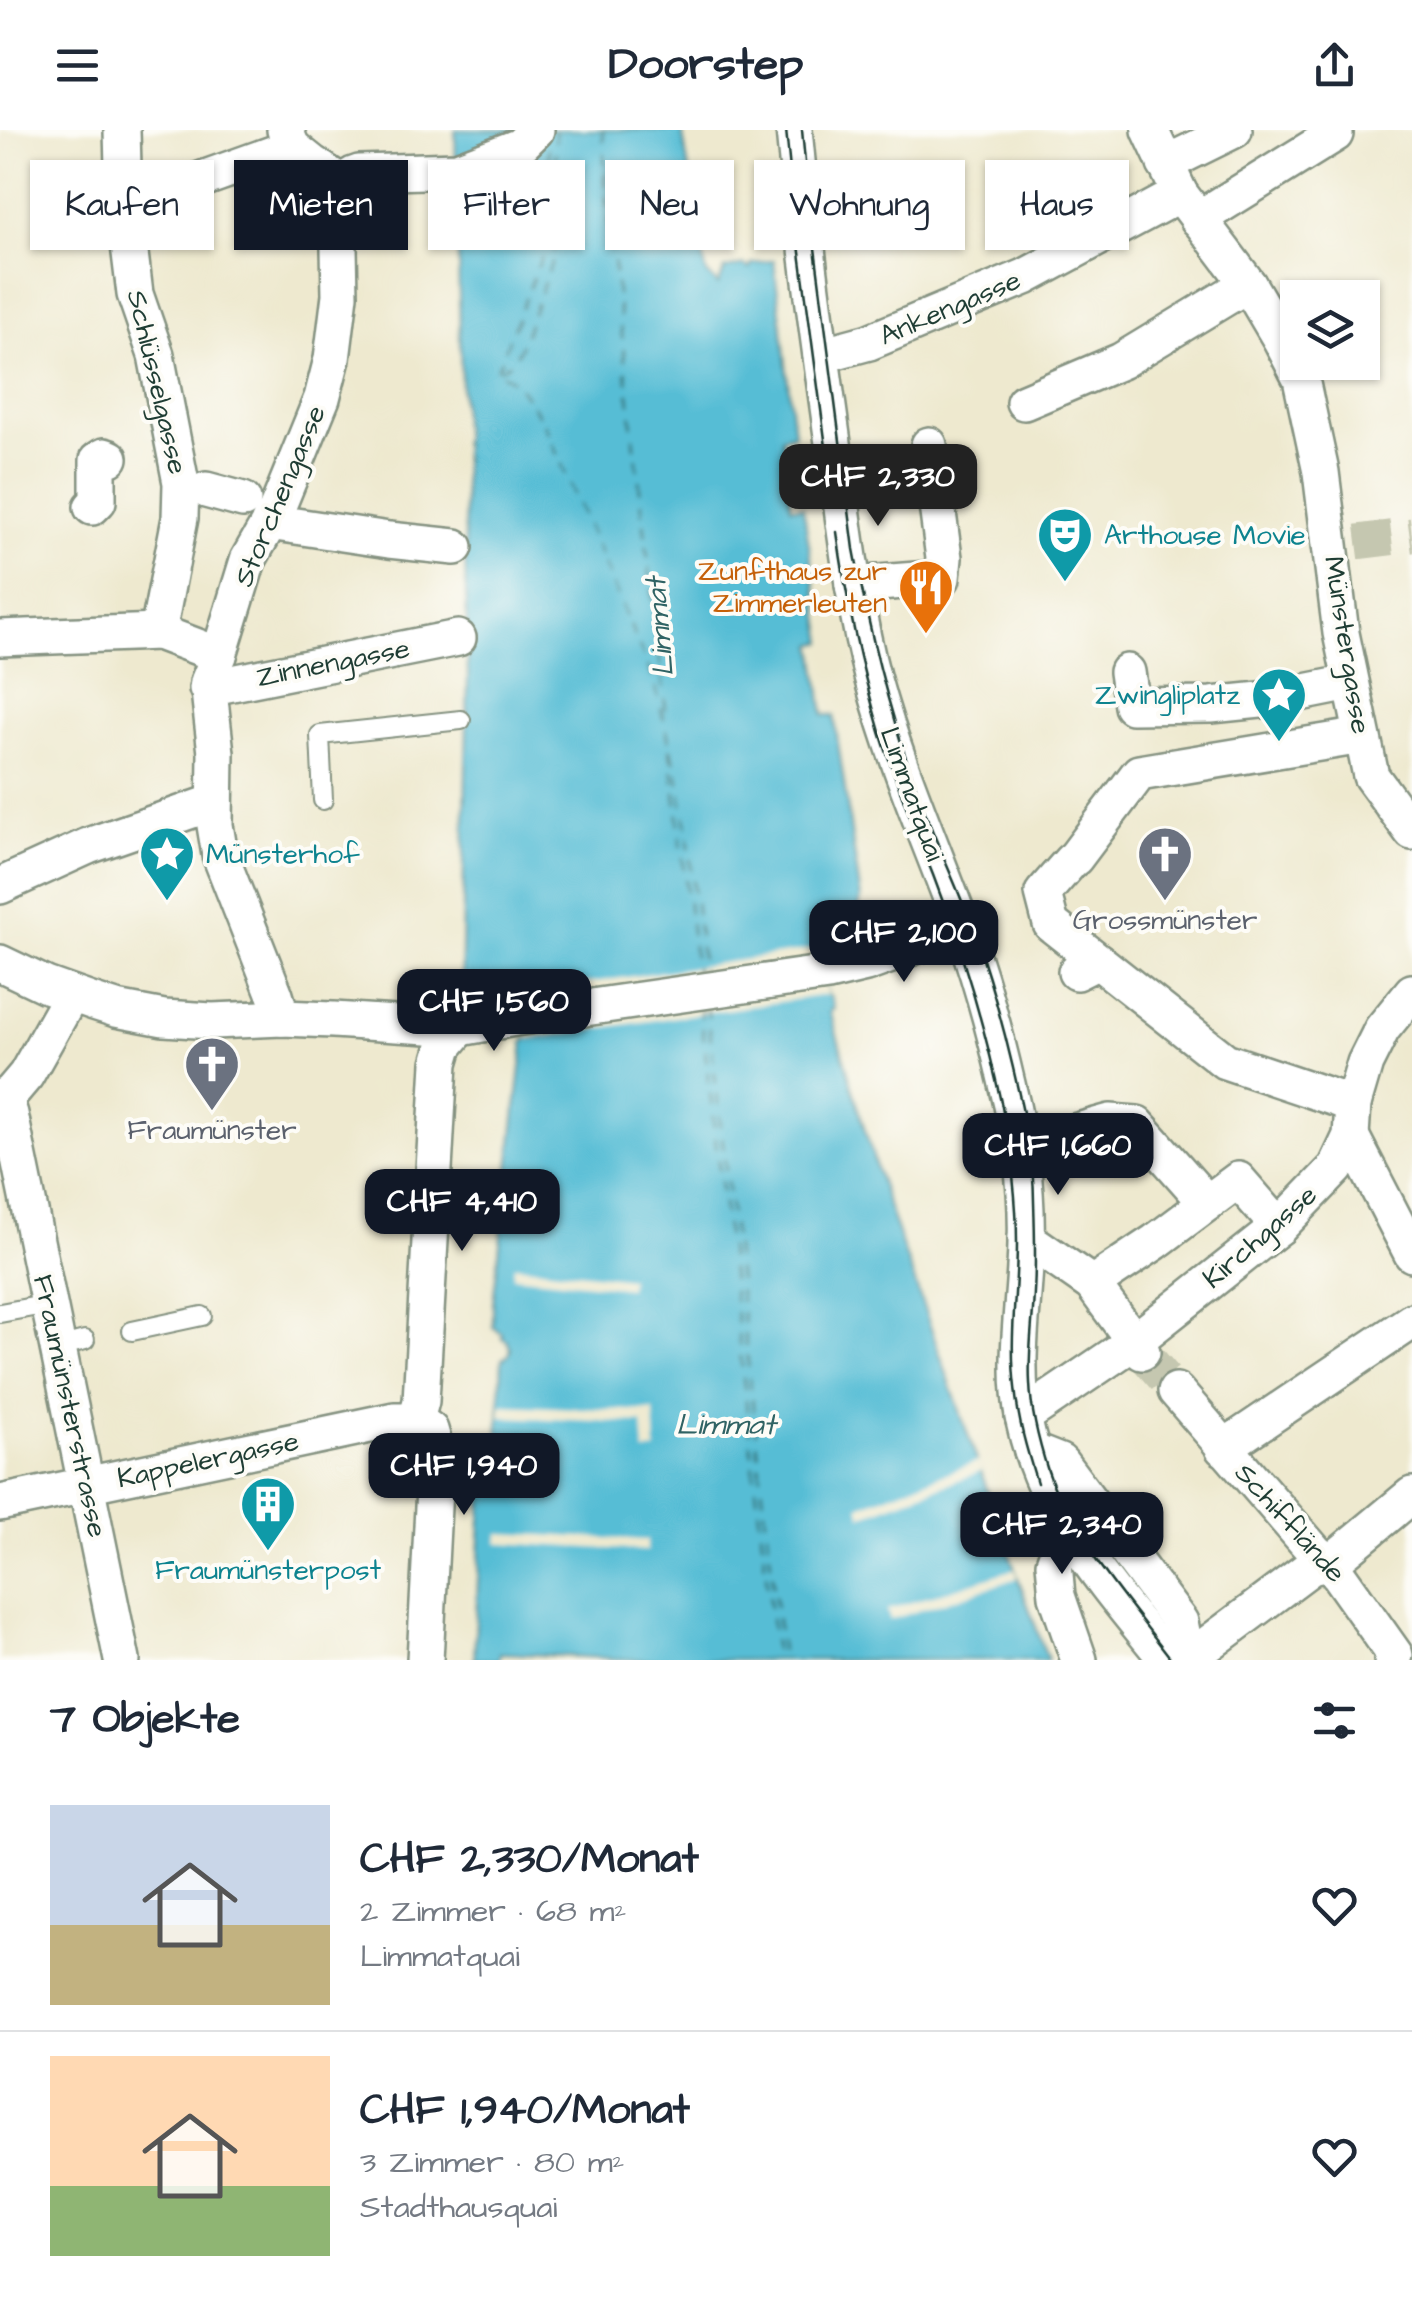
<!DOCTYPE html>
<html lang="de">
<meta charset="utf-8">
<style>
:root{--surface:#fff;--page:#f2f2f3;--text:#1f2937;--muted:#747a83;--line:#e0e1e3;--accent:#111827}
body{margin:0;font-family:"Architects Daughter",sans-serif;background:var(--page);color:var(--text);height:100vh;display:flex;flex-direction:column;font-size:38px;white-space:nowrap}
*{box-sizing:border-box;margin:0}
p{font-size:32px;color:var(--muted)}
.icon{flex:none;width:55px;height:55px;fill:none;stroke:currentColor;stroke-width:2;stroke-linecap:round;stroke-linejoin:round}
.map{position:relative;height:1530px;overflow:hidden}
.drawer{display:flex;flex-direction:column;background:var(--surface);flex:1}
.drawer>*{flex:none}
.hud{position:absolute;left:30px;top:30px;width:1352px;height:90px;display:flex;gap:20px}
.buttons{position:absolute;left:1280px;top:150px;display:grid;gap:20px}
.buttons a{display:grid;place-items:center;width:100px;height:100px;border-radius:0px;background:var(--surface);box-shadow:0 2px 8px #0004;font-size:50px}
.price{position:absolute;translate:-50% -85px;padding:0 22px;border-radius:20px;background:var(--accent);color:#fff;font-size:32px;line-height:65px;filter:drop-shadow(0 2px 5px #0008)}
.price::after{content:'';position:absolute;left:50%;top:60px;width:30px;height:22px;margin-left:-15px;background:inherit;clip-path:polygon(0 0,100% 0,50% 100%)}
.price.active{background:#222;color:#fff}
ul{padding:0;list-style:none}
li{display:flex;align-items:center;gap:30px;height:250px;padding:0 50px}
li+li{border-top:2px solid var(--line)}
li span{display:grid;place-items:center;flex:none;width:280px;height:200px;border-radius:0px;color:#555}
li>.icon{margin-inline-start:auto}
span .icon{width:120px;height:120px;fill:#fffc;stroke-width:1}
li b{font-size:42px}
h2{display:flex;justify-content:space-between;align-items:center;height:120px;padding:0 50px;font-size:42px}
.tag{padding:0 35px;border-radius:0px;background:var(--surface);box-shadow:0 2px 8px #0004;font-size:35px;line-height:90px}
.tag.active{background:var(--accent);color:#fff}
header{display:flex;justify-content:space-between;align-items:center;height:130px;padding:0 50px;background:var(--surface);font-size:45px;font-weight:700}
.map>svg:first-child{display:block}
.water{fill:#57bdd5;stroke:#3b7d84;stroke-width:2.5}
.pier{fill:#eee9cf}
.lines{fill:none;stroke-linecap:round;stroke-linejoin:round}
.ferry{stroke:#306364;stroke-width:2.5;stroke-dasharray:12 10;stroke-linecap:butt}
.street-tunnel{stroke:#c5c7b0;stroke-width:35;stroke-dasharray:35 18;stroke-linecap:butt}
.lane-casing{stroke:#869382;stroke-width:22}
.street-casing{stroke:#869382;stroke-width:40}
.lane{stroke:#fff;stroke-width:18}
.street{stroke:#fff;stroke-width:35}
.tram{stroke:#1f3d34;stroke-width:2.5}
.labels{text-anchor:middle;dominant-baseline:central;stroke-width:8;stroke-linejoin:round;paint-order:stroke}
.street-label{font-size:28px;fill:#1f3d34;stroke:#fdfcf7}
.culture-label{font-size:28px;fill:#0d838f;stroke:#fdfcf7;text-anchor:start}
.food-label{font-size:28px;fill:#c56008;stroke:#fdfcf7;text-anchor:end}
.worship-label{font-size:28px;fill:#5b616d;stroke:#fdfcf7}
.water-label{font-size:30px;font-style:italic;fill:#306364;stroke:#fdfcf7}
</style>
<header><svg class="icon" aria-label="menu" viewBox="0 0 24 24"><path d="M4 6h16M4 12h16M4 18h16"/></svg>Doorstep<svg class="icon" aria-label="share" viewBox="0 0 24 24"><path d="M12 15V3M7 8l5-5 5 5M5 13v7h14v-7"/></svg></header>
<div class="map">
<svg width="1412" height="1530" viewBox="0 0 1412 1530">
<rect width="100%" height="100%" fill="#fdfcf7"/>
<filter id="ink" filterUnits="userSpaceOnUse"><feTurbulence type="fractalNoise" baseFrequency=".01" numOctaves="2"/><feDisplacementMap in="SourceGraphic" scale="20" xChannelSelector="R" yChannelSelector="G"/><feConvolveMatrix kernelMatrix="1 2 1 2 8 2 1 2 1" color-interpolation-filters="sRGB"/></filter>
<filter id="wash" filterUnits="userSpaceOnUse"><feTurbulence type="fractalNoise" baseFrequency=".0048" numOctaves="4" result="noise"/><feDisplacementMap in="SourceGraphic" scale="40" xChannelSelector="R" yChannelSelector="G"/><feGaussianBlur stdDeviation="2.25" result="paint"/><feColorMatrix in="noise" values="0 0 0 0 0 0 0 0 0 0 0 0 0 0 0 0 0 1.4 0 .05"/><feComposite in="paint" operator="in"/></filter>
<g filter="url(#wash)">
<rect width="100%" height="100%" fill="#eee9cf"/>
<!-- water -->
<path class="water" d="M455,0h227l24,142 12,13 7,-16 19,-4 5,4 3,-5 22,-4 20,174 -12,3 9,70 12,-1 21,136 -10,3 10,70h10l27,184c-4,17 -9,31 -23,42l-11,-2 -6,10 6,45 4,4 3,11 -4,2 53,180 135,387 30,82h-400l-148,-7 -1,7h-25l8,-160 2,-7 12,-6v-6c7,-4 9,-7 8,-15l-7,-6 5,-101 7,-4 2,-6 -4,-8 -5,-3v-5l-9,-6v-24l31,-261 3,-3 -7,-46 -4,-5h-9l-3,8 -38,6 -5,-4 7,-322z"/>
<!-- pier -->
<g class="pier">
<polygon points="821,818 827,865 527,909 520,863"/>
<polygon points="514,1135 630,1148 629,1158 513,1146"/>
<polygon points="501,1275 654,1281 656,1321 644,1322 642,1293 500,1287"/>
<polygon points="979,1331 982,1341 862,1386 859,1376"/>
<polygon points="499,1403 647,1410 647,1421 498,1413"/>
<polygon points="1015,1439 1018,1448 890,1490 887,1480"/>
</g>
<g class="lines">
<!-- ferry -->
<g class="ferry">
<polyline points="555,0 558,103 551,134 520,218 513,231 497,242 515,251 543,291 654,551 677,642 687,699 703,843"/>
<polyline points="603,0 606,69 667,590"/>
<polyline points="497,240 546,116 551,86 548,13"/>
<polyline points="670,618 696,843"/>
<polyline points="700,876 776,1530"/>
<polyline points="707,876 782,1530"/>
</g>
</g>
</g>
<g filter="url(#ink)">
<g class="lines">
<!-- street-tunnel -->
<g class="street-tunnel">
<polyline points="1357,412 1412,405"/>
<polyline points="1142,1222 1176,1261"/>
</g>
<!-- lane casing -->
<g class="lane-casing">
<g id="lane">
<polyline points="323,670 320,605 461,590"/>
<polyline points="0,1183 49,1174"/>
<polyline points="132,1201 202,1186"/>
<polyline points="58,1217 85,1210"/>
</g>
</g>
<!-- street casing -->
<g class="street-casing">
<g id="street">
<polyline points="122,0 124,74 135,164 156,225 181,353 180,388 158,502"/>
<polyline points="285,0 292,17 312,33 343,54"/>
<path d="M794,0c10,107 25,213 40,320 11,76 19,155 39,230 24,88 59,165 90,250 18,50 32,102 44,154 13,52 21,106 19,160 -1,58 -14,119 -2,177 20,96 83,164 143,239"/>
<polyline points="1150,0 1180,64 1248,154 1281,210 1301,249 1321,342 1341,503 1371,646 1412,702"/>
<polyline points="1165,34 1234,0"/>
<polyline points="183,56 292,17"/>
<polyline points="1198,89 1335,4"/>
<polyline points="821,225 869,212 1025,147 1180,64"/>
<polyline points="1024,272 1121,231 1248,154"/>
<polyline points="206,360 243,370"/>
<polyline points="92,377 98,371 98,330 104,326 110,328"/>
<polyline points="269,392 389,410 455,417"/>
<polyline points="853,455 942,448 944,428 929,315"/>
<polyline points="0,508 158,502 219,525"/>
<polyline points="1127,542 1132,576 1211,575 1270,569 1350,553"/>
<polyline points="207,558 458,508"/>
<polyline points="1075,728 1139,643 1362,606"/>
<polyline points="1071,731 1043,763 1051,794 1098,831"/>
<polyline points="0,756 88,716 215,672"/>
<polyline points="0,833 46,855 94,872 116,879 164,888 212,891 282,888 333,890 460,898 515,888 828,843 866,834 963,799"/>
<polyline points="1076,842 1098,831 1225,931 1353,974"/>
<path d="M282,888l-7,-23 -55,-140 -5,-30 1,-72 -8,-71 11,-27 29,-95 28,-49 46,-113 10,-39 8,-64 -2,-93c3,-14 6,-25 21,-29l98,-3 63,-24 16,-16"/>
<polyline points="0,967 7,975 10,984 122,1530"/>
<polyline points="4,971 26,945 71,865"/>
<polyline points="1351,1006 1412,1124"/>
<polyline points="1020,1017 1110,992 1137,994 1207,1073"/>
<polyline points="1026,1108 1092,1154 1142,1222"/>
<polyline points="1092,1154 1155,1112 1238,1050 1279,1097"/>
<polyline points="1176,1261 1315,1422 1330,1433 1395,1525 1392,1530"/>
<polyline points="1023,1287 1135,1211 1279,1097 1336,1038 1351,1006 1353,974 1365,933 1382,899 1412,862"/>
<polyline points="416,1290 421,1271 440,933 445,916 460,898"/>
<polyline points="416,1290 430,1300 436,1320 425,1530"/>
<polyline points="1223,1318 1412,1191"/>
<polyline points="1032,1321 1060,1332 1180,1492 1182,1502 1176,1530"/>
<polyline points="0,1373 394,1290 416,1290"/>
<polyline points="1066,1399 1054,1433 1057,1466 1079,1530"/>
<polyline points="1187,1530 1311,1437 1330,1433 1412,1365"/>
</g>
</g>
<!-- lane -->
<use href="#lane" class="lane"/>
<!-- street -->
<use href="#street" class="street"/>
<!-- tram -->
<g class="tram">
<polyline points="786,0 793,70 826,317"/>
<path d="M802,0l6,64 46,355c16,86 37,172 68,255 15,42 36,83 51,126 16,45 29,91 40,138 10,43 21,89 21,134 1,30 2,60 0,90 -1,30 -6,60 -4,91 1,29 9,60 18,88 22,66 82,133 124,189"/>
<path d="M837,402c9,67 24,135 43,200 15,49 34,95 53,143 29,75 52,153 69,232 9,45 15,91 15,136 0,48 -8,97 -2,144 3,34 12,64 22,96"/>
</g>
</g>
</g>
<!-- icons -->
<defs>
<g id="theatre-pin" transform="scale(2.875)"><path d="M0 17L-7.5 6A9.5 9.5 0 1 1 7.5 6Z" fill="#0f9aa8" stroke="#fdfcf7"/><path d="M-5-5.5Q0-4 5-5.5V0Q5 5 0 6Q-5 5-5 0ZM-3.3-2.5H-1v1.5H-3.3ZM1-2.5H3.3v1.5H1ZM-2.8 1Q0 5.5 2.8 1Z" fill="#fff"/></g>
<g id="restaurant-pin" transform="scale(2.875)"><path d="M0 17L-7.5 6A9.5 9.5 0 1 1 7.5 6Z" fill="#e8710a" stroke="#fdfcf7"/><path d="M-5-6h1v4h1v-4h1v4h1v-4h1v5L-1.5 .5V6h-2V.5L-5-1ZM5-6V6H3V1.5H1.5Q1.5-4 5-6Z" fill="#fff"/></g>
<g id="sight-pin" transform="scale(2.875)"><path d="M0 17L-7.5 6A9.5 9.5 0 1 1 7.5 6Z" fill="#0f9aa8" stroke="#fdfcf7"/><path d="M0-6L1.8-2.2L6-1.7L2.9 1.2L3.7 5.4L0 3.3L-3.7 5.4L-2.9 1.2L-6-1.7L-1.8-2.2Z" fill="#fff"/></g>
<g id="church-pin" transform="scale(2.875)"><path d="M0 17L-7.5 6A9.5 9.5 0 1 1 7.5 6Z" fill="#6b7280" stroke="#fdfcf7"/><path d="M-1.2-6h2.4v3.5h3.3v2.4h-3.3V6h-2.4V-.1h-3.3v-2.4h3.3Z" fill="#fff"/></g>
<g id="building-pin" transform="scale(2.875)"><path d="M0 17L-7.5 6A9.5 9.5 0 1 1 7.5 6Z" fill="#0f9aa8" stroke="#fdfcf7"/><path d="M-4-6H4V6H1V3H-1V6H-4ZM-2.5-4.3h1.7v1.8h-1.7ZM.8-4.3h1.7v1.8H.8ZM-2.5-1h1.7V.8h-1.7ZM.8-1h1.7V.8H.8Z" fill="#fff"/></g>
</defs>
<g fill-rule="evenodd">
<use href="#theatre-pin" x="1065" y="405"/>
<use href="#restaurant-pin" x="926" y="457"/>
<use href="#sight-pin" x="1279" y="565"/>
<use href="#sight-pin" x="167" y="724"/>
<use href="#church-pin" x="1165" y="724"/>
<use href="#church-pin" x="212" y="934"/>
<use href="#building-pin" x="268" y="1374"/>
</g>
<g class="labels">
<!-- street labels -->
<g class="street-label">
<text transform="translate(950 178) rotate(-23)">Ankengasse</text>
<text transform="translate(157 252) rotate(77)">Schlüsselgasse</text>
<text transform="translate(280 366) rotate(-67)">Storchengasse</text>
<text transform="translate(1347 515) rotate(81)">Münstergasse</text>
<text transform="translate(333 533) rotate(-11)">Zinnengasse</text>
<text transform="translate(912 664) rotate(70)">Limmatquai</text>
<text transform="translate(1260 1107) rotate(-41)">Kirchgasse</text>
<text transform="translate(70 1276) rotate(78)">Fraumünsterstrasse</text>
<text transform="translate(208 1330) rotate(-12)">Kappelergasse</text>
<text transform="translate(1290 1393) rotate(48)">Schifflände</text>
</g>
<!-- culture labels -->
<g class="culture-label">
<text x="1104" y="405">Arthouse Movie</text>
<text x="1240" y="565" text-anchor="end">Zwingliplatz</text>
<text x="206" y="724">Münsterhof</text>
<text x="268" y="1440" text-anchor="middle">Fraumünsterpost</text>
</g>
<!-- food labels -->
<g class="food-label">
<text x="887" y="441">Zunfthaus zur<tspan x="887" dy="32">Zimmerleuten</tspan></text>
</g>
<!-- worship labels -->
<g class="worship-label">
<text x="1165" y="790">Grossmünster</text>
<text x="212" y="1000">Fraumünster</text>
</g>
<!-- water labels -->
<g class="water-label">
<text transform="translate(660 497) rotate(-95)">Limmat</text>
<text x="726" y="1295">Limmat</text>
</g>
</g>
</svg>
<div class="buttons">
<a><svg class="icon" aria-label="layers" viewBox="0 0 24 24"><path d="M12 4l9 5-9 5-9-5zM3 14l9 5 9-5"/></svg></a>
</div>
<b class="price active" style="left:878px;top:399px">CHF 2,330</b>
<b class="price" style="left:904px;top:855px">CHF 2,100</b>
<b class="price" style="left:494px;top:924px">CHF 1,560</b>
<b class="price" style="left:1058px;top:1068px">CHF 1,660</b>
<b class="price" style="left:462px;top:1124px">CHF 4,410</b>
<b class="price" style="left:464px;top:1388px">CHF 1,940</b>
<b class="price" style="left:1062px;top:1447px">CHF 2,340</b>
<div class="hud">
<a class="tag">Kaufen</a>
<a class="tag active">Mieten</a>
<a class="tag">Filter</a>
<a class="tag">Neu</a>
<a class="tag">Wohnung</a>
<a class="tag">Haus</a>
</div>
</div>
<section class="drawer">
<h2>7 Objekte<svg class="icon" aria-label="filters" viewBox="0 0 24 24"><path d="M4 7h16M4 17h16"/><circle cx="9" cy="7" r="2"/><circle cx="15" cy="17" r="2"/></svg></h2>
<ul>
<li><span style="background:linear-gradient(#c9d6e8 60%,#c2b280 0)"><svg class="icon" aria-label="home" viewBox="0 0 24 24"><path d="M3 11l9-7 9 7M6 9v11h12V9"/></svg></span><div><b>CHF 2,330/Monat</b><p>2 Zimmer · 68 m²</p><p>Limmatquai</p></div><svg class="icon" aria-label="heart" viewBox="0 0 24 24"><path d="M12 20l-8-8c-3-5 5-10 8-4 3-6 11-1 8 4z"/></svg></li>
<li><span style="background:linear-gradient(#ffd9b3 65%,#8fb573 0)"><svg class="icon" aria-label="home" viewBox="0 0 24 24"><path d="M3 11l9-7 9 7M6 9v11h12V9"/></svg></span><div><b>CHF 1,940/Monat</b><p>3 Zimmer · 80 m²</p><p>Stadthausquai</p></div><svg class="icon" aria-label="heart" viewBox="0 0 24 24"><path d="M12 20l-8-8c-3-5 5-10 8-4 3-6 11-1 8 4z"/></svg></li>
</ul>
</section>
